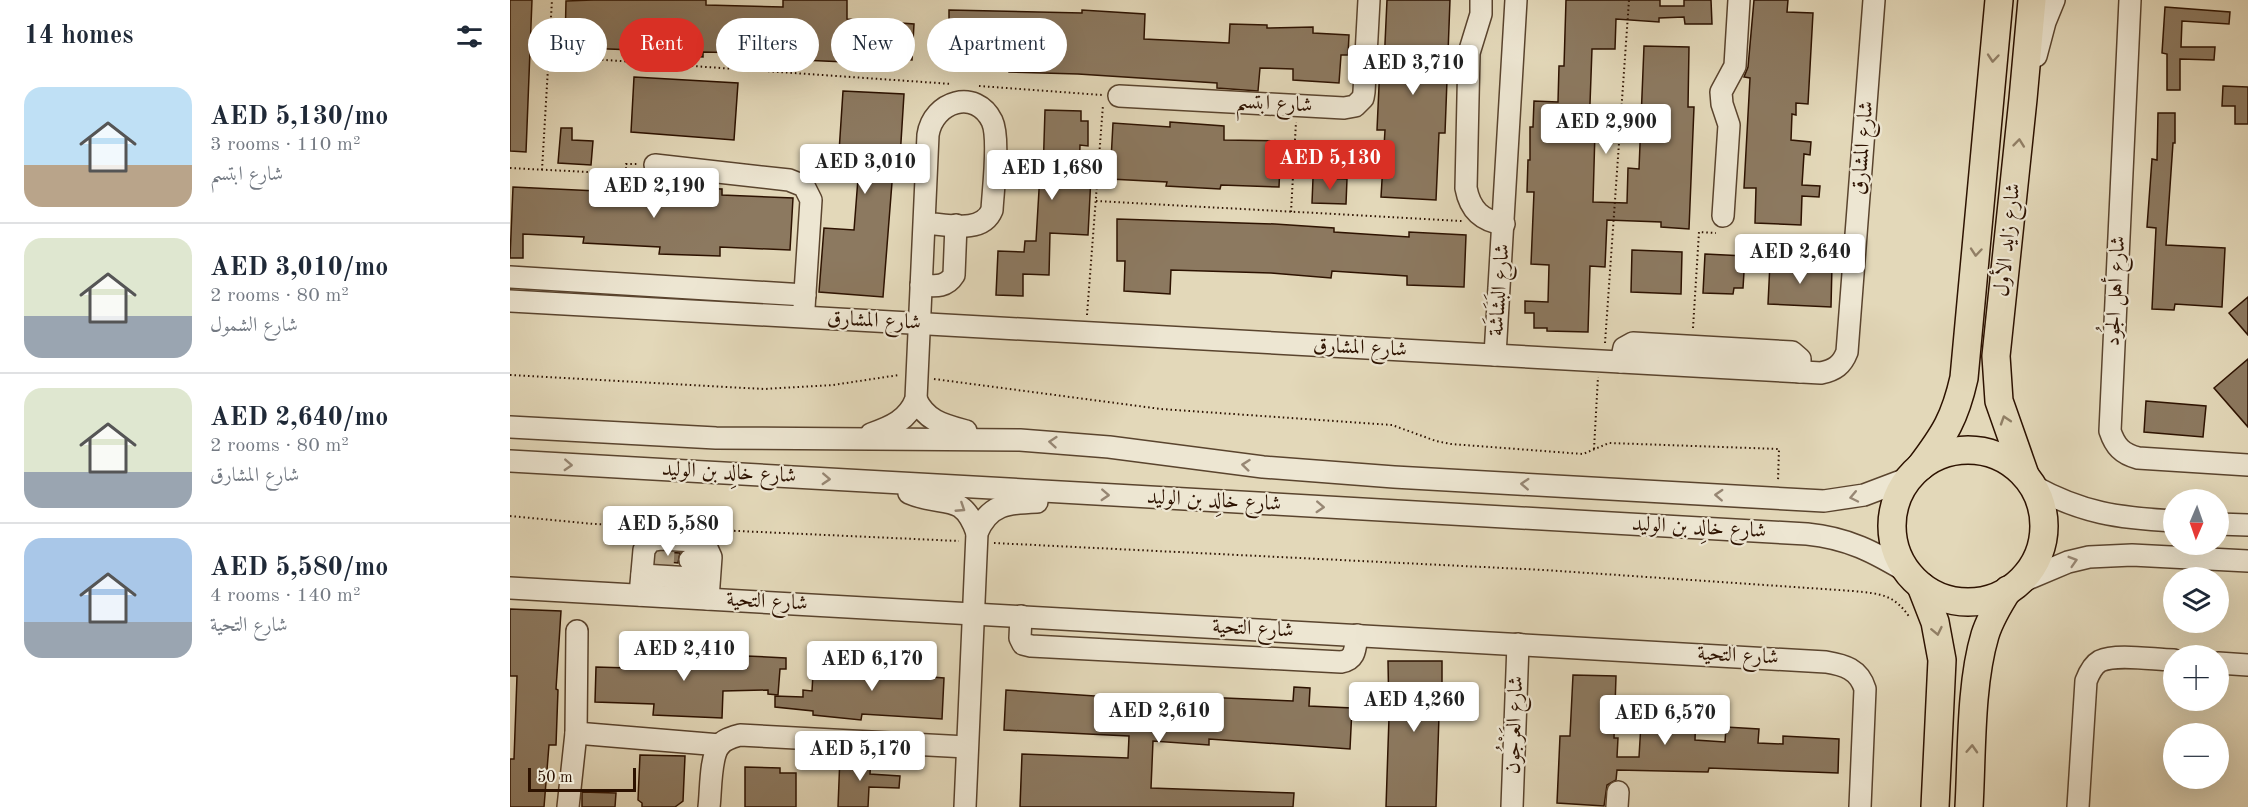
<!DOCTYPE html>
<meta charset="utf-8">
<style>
:root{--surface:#fff;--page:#f6f6f7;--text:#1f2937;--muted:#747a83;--line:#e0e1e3;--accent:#d93025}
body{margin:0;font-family:"Old Standard TT",Amiri,serif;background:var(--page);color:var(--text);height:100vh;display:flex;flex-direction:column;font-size:22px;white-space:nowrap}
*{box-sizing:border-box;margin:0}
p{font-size:20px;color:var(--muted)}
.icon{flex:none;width:33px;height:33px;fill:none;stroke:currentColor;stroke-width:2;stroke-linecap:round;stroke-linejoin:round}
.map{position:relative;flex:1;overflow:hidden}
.details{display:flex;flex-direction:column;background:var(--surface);width:510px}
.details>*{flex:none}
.guide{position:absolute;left:18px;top:18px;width:570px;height:54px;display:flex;gap:12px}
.needle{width:39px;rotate:182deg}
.fabs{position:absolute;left:1653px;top:489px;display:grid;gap:12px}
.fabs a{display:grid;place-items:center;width:66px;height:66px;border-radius:50%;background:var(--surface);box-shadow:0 6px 24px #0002;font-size:30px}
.scale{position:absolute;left:18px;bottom:15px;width:108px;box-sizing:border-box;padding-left:6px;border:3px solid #2d1200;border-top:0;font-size:16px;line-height:21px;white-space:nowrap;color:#2d1200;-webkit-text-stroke:4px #ede6d2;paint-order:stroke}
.price{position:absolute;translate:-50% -51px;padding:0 14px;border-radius:6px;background:#fff;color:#222;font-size:20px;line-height:39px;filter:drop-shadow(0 2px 3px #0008)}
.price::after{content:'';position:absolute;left:50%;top:36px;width:18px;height:14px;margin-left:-9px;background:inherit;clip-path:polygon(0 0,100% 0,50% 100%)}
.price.on{background:var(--accent);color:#fff}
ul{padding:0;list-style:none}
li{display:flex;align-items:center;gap:18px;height:150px;padding:0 24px}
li+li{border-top:2px solid var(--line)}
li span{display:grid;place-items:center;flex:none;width:168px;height:120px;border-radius:18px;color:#555}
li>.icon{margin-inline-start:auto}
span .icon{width:72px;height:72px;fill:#fffc;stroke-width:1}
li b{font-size:26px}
h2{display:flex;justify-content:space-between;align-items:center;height:72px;padding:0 24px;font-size:26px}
.chip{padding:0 21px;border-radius:27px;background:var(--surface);box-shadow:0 6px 24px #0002;font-size:21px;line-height:54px}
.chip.on{background:var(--accent);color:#fff}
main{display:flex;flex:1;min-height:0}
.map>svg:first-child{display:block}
.building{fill:#8c7960;stroke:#2d1200;stroke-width:1.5}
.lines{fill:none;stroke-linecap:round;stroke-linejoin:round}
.minor-tunnel{stroke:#bfb094;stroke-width:21;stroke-dasharray:21 10;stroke-linecap:butt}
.minor-casing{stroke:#5a442e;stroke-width:24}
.major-casing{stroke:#2d1200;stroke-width:30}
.path{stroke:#2d1200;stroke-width:2;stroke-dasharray:1.5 3;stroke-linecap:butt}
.minor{stroke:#ede6d2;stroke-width:21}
.major{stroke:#e3d8b9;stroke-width:27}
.oneway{stroke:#917f66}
.oneway2{stroke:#978774}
.labels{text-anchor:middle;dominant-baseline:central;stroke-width:4.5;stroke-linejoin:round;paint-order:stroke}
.street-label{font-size:21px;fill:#2d1200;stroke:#ede6d2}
</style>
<main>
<section class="details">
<h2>14 homes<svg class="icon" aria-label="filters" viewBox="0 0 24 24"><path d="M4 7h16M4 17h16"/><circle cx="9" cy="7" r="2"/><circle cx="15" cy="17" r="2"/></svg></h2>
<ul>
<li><span style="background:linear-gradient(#bfe0f5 65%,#b9a48a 0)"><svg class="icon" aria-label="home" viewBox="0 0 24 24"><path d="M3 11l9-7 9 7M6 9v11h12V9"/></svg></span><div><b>AED 5,130/mo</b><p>3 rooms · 110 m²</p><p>شارع ابتسم</p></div></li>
<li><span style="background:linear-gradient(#dfe7d0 65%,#9aa5b1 0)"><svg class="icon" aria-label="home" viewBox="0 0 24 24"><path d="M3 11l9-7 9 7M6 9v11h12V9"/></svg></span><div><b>AED 3,010/mo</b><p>2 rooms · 80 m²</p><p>شارع الشمول</p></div></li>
<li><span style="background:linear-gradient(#dfe7d0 70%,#9aa5b1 0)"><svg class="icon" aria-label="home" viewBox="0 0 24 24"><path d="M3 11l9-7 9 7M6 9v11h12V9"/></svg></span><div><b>AED 2,640/mo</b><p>2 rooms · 80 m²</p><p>شارع المشارق</p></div></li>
<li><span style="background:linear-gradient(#a9c7e8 70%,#9aa5b1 0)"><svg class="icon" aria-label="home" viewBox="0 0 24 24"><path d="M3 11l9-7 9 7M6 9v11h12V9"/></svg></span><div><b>AED 5,580/mo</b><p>4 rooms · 140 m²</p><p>شارع التحية</p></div></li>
</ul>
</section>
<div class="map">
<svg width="1738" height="807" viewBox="0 0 1738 807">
<rect width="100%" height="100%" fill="#e3d8b9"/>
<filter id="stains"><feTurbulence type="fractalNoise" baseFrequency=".00333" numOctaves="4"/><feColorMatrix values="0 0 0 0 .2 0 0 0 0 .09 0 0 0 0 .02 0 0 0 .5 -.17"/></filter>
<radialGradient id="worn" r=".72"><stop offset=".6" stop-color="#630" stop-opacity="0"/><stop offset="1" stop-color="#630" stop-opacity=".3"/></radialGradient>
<!-- building -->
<g class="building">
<polygon points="0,0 22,0 16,152 0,151"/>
<polygon points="83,0 196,0 196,5 273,7 273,0 337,0 337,19 404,24 402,60 335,55 335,62 270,59 271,54 193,52 193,57 125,53 125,50 72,48 72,45 55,45 56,1"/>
<polygon points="877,0 940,0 935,133 929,133 926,200 871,197 875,130 867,130 870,64 874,65"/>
<polygon points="1056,0 1150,0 1150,6 1174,6 1174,0 1201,0 1202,24 1175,24 1174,17 1149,18 1149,22 1106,19 1105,49 1082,49 1079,131 1085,131 1083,202 1117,203 1118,168 1129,169 1134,46 1179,47 1178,107 1184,107 1179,229 1151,227 1151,222 1097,220 1095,267 1080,266 1078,332 1037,331 1037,328 1024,328 1024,313 1015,313 1015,301 1038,302 1039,265 1021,264 1024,192 1017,192 1018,160 1020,160 1020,127 1023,127 1024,101 1048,102 1049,66 1054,66"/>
<polygon points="1244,0 1278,0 1277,12 1303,13 1298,104 1286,103 1286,115 1282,114 1281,140 1301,142 1300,155 1294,154 1292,185 1310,186 1309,197 1292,196 1291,225 1245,223 1246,188 1234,188 1240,78 1234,77 1238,67"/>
<polygon points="1655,7 1720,12 1719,24 1672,21 1671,47 1705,47 1704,60 1670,59 1670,90 1657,90 1657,54 1652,53"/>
<polygon points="439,10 572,13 572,10 635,14 634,39 719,43 720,24 757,25 757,28 803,27 803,33 839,35 838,55 831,55 829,83 783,80 783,69 750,68 748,91 707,88 707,83 568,74 499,72 499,63 439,62"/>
<polygon points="124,77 228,83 224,140 121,132"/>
<polygon points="1713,86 1738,87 1738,124 1725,124 1725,106 1712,106"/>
<polygon points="333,91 394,94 390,158 384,157 373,297 309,292 314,228 344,230 350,153 329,152"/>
<polygon points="535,110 571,111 571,121 578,121 578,146 570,145 569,176 581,176 578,235 540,233 539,275 513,274 513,296 486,295 488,251 514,252 515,241 526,241 530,173 533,174"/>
<polygon points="1648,113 1665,113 1665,143 1663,143 1656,245 1715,248 1712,307 1665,304 1664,310 1642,309 1646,228 1637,227 1642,159 1647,160"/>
<polygon points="660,122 714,126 714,140 771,141 769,187 711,185 710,189 656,186 657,182 600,179 603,123 660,127"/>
<polygon points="51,128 62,128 62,140 83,141 81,165 48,163"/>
<polygon points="803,178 837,179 836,204 802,203"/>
<polygon points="3,187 151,194 152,187 212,189 212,195 283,198 280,250 210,247 210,256 149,254 150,247 73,243 74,237 13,234 13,258 0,258"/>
<polygon points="607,219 765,224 824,228 824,232 899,237 899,232 956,235 954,287 897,285 897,276 822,271 821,278 761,273 661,270 660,294 614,291 615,261 607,261"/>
<polygon points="1122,250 1172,252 1171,294 1121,292"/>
<polygon points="1195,254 1235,256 1233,288 1224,288 1223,294 1193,293"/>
<polygon points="1260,263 1322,265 1321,307 1258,304"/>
<polygon points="1738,297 1738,335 1719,313"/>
<polygon points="1738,359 1738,427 1704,388"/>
<polygon points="1636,401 1696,406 1693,437 1634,432"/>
<polygon points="152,552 170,553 168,563 146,561 146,554"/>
<polygon points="0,609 51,611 46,689 48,690 46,745 39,745 34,807 0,807 0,759 4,759 7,676 0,676"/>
<polygon points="121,639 133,640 132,660 159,661 160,651 206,652 206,667 237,668 237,656 276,658 276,669 270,669 268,695 258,694 258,690 213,691 212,718 143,715 144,704 85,702 86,667 119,668"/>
<polygon points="317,650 331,650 331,676 365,680 366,673 382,675 383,653 409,654 409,676 434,678 432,719 352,714 351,720 303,715 303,711 265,707 265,696 293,697 293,690 302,691 303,674 316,675"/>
<polygon points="878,661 932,661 932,716 929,716 926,807 876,807 879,717"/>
<polygon points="1063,675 1106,676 1104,738 1108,738 1107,757 1129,757 1132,707 1186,710 1185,740 1215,742 1216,727 1249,729 1248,743 1273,744 1273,736 1329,739 1328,773 1199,768 1198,772 1107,770 1106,780 1097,785 1094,806 1047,803 1050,736 1060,736"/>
<polygon points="784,687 800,688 799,706 842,708 840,749 699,739 699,745 643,741 641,788 784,793 783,807 510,807 512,754 618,758 619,736 494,730 496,690 645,700 645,695 783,701"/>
<polygon points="130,755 175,756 173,801 165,807 132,807 132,803 128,800"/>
<polygon points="330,756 361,757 360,774 390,776 389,788 359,787 358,807 328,807"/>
<polygon points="235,767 270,768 270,773 286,773 286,807 235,807"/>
<polygon points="72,792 106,793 105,807 72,807"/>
</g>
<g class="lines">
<!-- minor-tunnel -->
<polyline class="minor-tunnel" points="143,558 180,560"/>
<!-- minor casing -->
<g class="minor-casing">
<g id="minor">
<path d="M971,0v14l-12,39 -3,135c4,22 16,33 38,36"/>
<path d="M1620,0l-20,431c5,15 12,23 28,27l110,7"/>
<polyline points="1526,56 1535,22 1544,0"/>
<polyline points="609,96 834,108 845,106 853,98 854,92 859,0"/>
<polyline points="145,165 279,180 294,186 301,200 294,308"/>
<polyline points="1213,216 1219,125 1212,104 1211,92 1225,66 1229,0"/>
<polyline points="0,277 295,295"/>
<path d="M411,285c14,1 25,3 33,-10l2,-50"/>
<path d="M0,301l1311,72c14,-3 21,-8 26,-21l27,-352"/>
<polyline points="985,355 1006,0"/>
<polyline points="1111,362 1114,348 1123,343 1282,352 1290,359 1290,372"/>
<path d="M406,399c10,22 28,26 50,32"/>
<polyline points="0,427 206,438 510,440 599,447 753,467 884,477 1314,501 1354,495 1399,478"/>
<path d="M361,434c20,-7 37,-14 45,-35l12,-264c5,-34 48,-47 64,-14 8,17 1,69 0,89 -10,25 -47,14 -68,13"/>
<path d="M0,461l1297,73c41,4 67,18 102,39"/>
<path d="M1523,486c49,27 85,32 141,35"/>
<path d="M399,493c34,15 53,-3 68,40"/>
<polyline points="1708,524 1738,525"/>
<polyline points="180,560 200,561"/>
<polyline points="132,575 199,579"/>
<polyline points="1508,583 1558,562 1579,557 1622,555 1738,561"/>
<path d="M0,588l1316,74c18,3 33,7 39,27l-5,118"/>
<polyline points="130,595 134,550 140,541 151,539 185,541 196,546 201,557 198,599"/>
<path d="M511,616l-1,22 3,6 8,2 310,16c15,-2 14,-14 16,-27"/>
<polyline points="1708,663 1738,665"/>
<polyline points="66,733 210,745"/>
<polyline points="58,807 66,733 67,631"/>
<path d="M199,807c2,-16 1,-49 10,-61 5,-7 14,-9 21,-11l227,12"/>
<path d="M455,807l12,-274c12,-29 31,-30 60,-31"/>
<polyline points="1002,807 1008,644"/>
<polyline points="1107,807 1108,792"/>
<path d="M1568,807l8,-126c3,-8 7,-16 14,-20 17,-8 55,-1 74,-1"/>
</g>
</g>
<!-- major casing -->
<g class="major-casing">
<g id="major">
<circle cx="1458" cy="526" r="76"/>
<path d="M1410,467c25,-33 35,-49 44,-89l35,-378"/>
<polyline points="1515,475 1489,401 1486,356 1513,99 1522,0"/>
<polyline points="1411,586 1425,622 1432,660 1425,807"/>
<path d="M1459,807c3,-52 1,-122 16,-172 5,-16 14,-31 23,-45"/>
</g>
</g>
<!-- path -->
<g class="path">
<polyline points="38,56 442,84"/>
<polyline points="469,86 592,95"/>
<polyline points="0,168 116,174 116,164 128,164"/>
<polyline points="32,170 42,0"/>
<polyline points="586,201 952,221"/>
<polyline points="781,212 786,122"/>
<polyline points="577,315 593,105"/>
<polyline points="1183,328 1189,232 1206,233"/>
<polyline points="1095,343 1119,0"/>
<polyline points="0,375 254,389 323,385 389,375"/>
<polyline points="424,379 651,409 882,425 926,441 941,444 1073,454 1099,443 1269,449 1268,481"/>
<polyline points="1084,449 1088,377"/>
<polyline points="0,516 84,524 128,526"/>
<polyline points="206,530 449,541"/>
<path d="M484,543l550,27 309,21c28,3 41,3 57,27"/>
</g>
<!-- minor -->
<use href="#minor" class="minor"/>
<!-- major -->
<use href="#major" class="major"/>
</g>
<!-- one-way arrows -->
<defs><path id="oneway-chevron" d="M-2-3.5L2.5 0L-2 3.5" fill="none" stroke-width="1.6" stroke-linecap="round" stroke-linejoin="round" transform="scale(1.5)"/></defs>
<g class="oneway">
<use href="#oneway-chevron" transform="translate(1483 58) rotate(95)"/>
<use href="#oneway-chevron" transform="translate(1509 143) rotate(-84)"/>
<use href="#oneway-chevron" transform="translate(1466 252) rotate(95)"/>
<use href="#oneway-chevron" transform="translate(1495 420) rotate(-108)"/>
<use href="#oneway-chevron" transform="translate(1427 631) rotate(78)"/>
<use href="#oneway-chevron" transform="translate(1462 749) rotate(-87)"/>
</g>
<g class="oneway2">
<use href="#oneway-chevron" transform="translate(543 442) rotate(-175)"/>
<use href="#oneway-chevron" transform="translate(58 465) rotate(3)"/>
<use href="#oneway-chevron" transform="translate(736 465) rotate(-174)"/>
<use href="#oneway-chevron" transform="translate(316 479) rotate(3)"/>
<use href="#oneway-chevron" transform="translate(1015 484) rotate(-177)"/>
<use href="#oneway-chevron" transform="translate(595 495) rotate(3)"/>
<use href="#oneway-chevron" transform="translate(1209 495) rotate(-177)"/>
<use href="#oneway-chevron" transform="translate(1344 497) rotate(168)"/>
<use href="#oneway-chevron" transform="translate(810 507) rotate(3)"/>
<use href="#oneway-chevron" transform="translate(451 508) rotate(33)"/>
<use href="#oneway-chevron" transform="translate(1563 561) rotate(-17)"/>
</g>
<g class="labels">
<!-- street labels -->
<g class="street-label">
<text transform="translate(764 104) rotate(3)">شارع ابتسم</text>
<text transform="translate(1353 148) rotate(-85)">شارع المشارق</text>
<text transform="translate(1498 240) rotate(-84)">شارع زايد الأول</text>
<text transform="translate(990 290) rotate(-86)">شارع البَشَاشَة</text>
<text transform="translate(1606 291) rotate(-87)">شارع أهل الجُود</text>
<text transform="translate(364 321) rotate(3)">شارع المشارق</text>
<text transform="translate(850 348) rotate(3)">شارع المشارق</text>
<text transform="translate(219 473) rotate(3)">شارع خالِد بن الوليد</text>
<text transform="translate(704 501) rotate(3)">شارع خالِد بن الوليد</text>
<text transform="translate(1189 528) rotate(3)">شارع خالِد بن الوليد</text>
<text transform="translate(257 602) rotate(3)">شارع التحية</text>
<text transform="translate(743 629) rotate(3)">شارع التحية</text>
<text transform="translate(1228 656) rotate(3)">شارع التحية</text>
<text transform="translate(1005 725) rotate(-88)">شارع العَرْجُون</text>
</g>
</g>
<rect width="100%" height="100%" filter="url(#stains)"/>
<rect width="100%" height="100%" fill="url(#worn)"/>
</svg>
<div class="fabs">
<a><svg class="needle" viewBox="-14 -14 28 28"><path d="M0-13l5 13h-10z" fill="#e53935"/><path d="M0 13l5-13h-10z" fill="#747a83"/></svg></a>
<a><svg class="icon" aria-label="layers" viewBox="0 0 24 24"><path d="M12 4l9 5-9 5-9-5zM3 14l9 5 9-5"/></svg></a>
<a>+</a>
<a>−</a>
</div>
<div class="scale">50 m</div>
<b class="price" style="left:903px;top:96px">AED 3,710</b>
<b class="price" style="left:1096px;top:155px">AED 2,900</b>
<b class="price on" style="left:820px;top:191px">AED 5,130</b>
<b class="price" style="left:355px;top:195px">AED 3,010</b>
<b class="price" style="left:542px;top:201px">AED 1,680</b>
<b class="price" style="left:144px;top:219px">AED 2,190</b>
<b class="price" style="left:1290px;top:285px">AED 2,640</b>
<b class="price" style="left:158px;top:557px">AED 5,580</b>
<b class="price" style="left:174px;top:682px">AED 2,410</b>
<b class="price" style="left:362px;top:692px">AED 6,170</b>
<b class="price" style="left:904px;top:733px">AED 4,260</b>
<b class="price" style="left:649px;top:744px">AED 2,610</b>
<b class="price" style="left:1155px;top:746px">AED 6,570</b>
<b class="price" style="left:350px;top:782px">AED 5,170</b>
<div class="guide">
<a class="chip">Buy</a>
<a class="chip on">Rent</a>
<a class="chip">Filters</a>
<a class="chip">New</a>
<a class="chip">Apartment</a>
</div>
</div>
</main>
